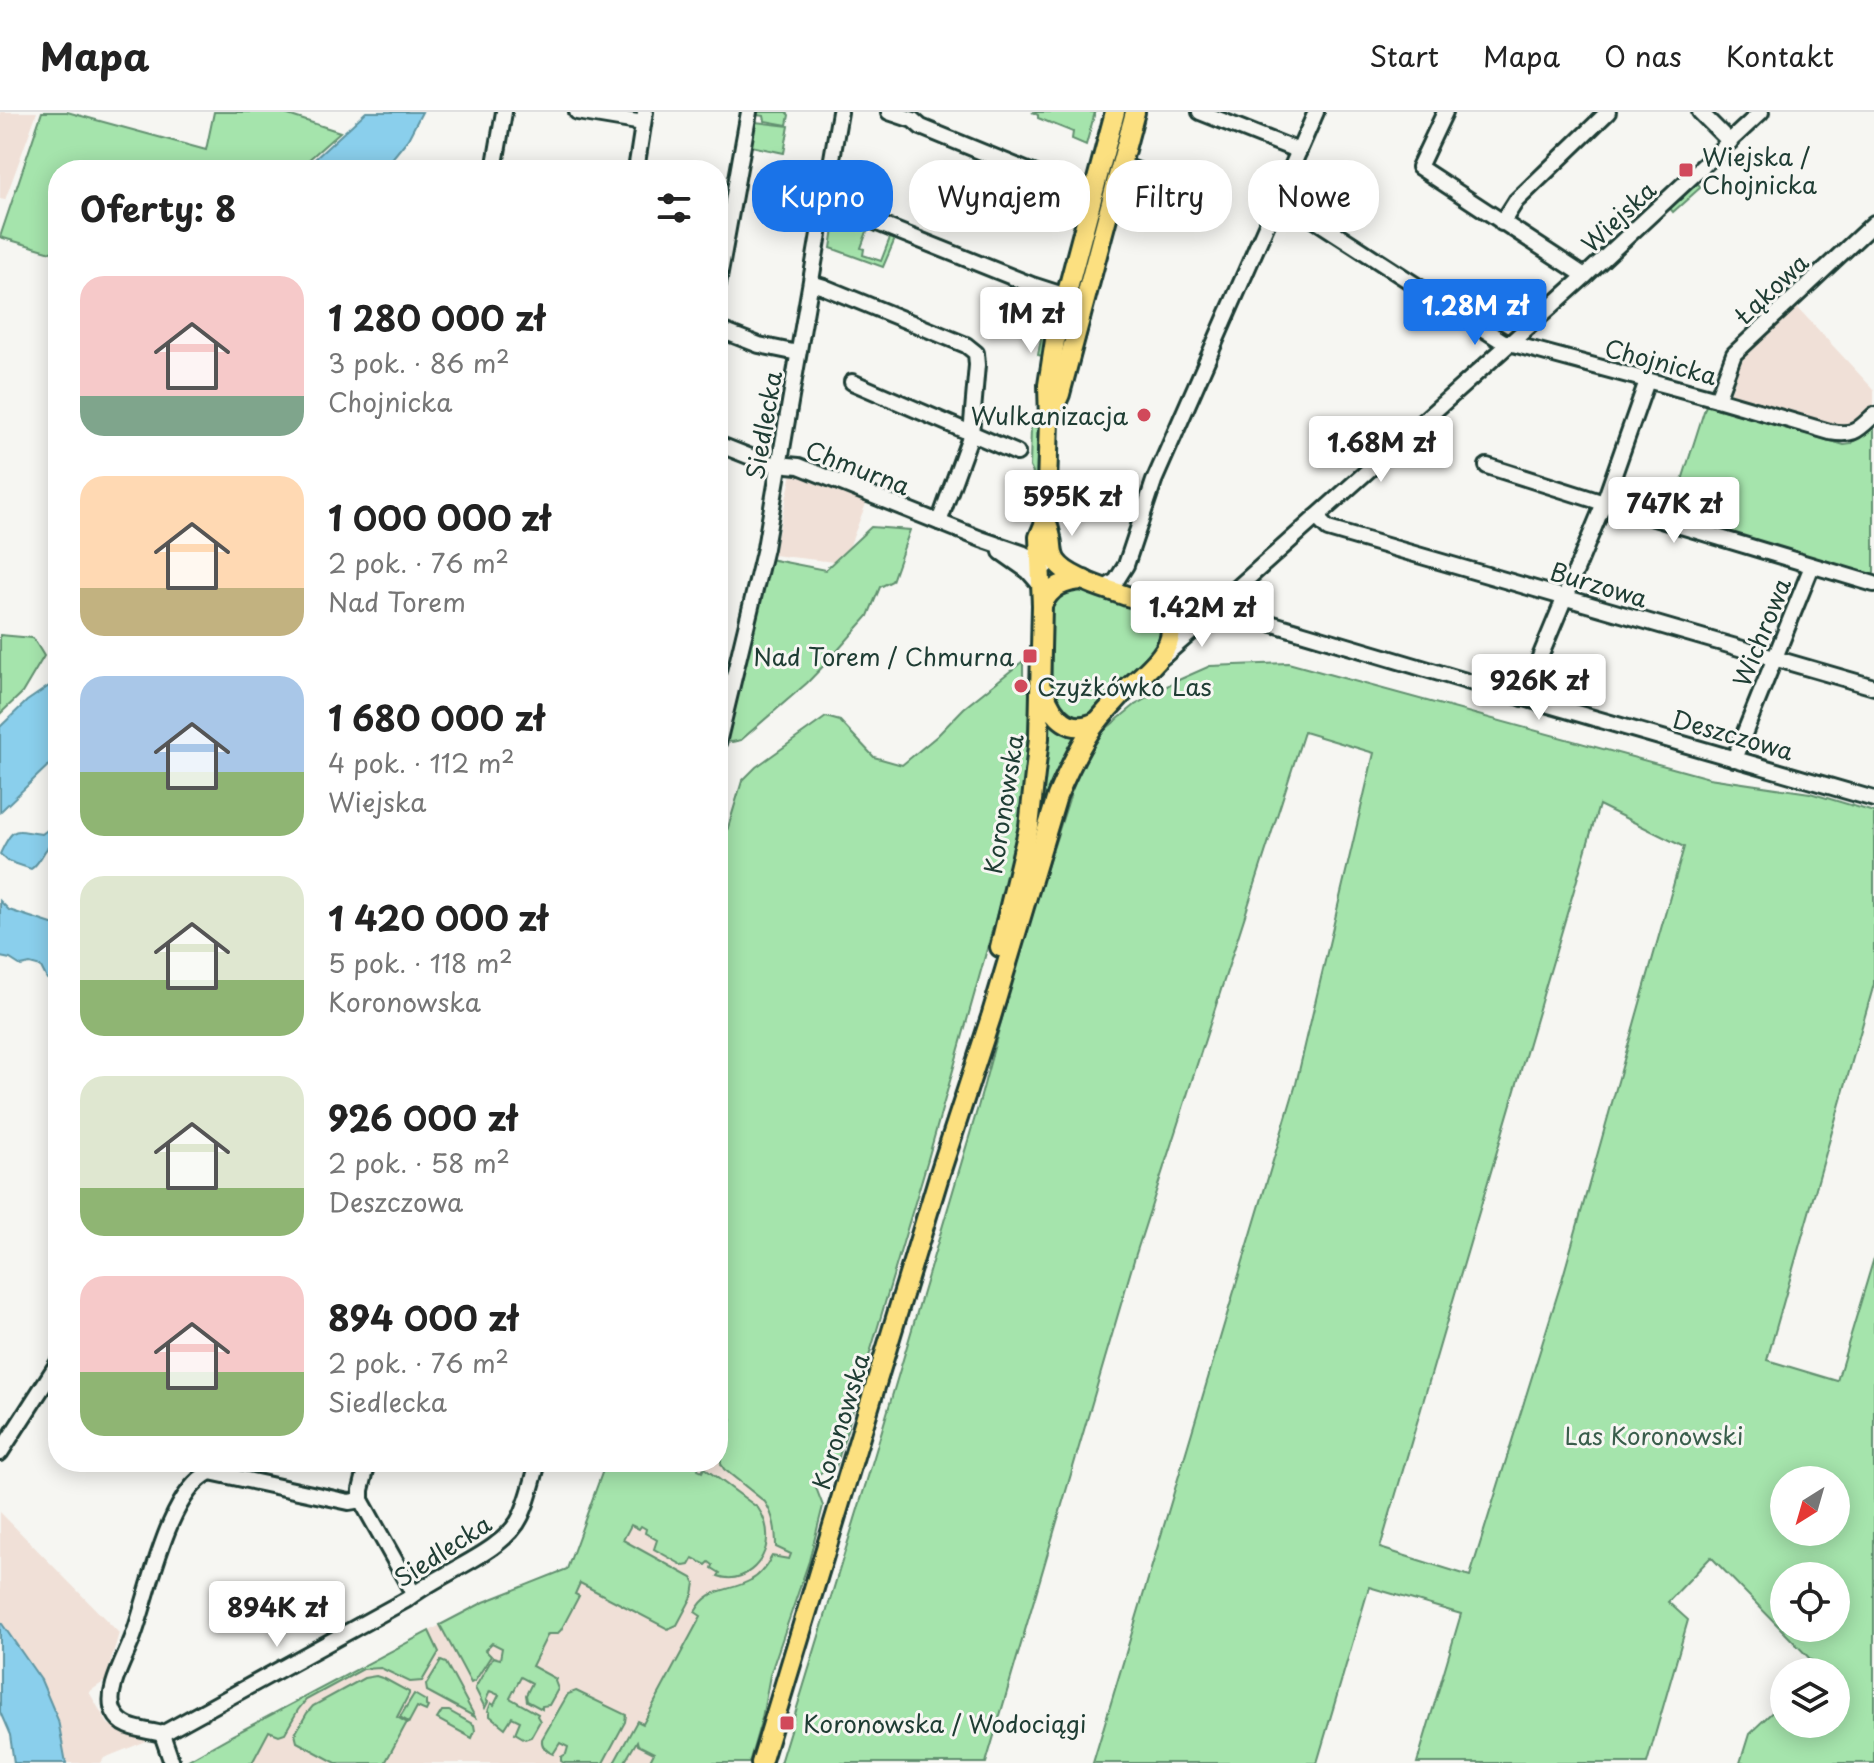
<!DOCTYPE html>
<html lang="pl">
<meta charset="utf-8">
<style>
:root{--surface:#fff;--page:#f2f2f2;--text:#222;--muted:#767676;--line:#e0e0e0;--accent:#1a73e8}
body{margin:0;font-family:"Playpen Sans",sans-serif;background:var(--page);color:var(--text);height:100vh;display:flex;flex-direction:column;font-size:30px;white-space:nowrap}
*{box-sizing:border-box;margin:0}
p{font-size:26px;color:var(--muted)}
.icon{flex:none;width:44px;height:44px;fill:none;stroke:currentColor;stroke-width:2;stroke-linecap:round;stroke-linejoin:round}
.map{position:relative;flex:1;overflow:hidden}
.panel{position:absolute;left:48px;top:48px;width:680px;height:1312px;display:flex;flex-direction:column;background:var(--surface);border-radius:32px;box-shadow:0 4px 20px #0003}
.panel>*{flex:none}
.top-card{position:absolute;left:752px;top:48px;width:760px;height:72px;display:flex;gap:16px}
.needle{width:52px;rotate:217deg}
.controls{position:absolute;left:1770px;top:1354px;display:grid;gap:16px}
.controls a{display:grid;place-items:center;width:80px;height:80px;border-radius:50%;background:var(--surface);box-shadow:0 4px 20px #0003;font-size:40px}
.price{position:absolute;translate:-50% -68px;padding:0 18px;border-radius:8px;background:#fff;color:#222;font-size:26px;line-height:52px;filter:drop-shadow(0 2px 4px #0008)}
.price::after{content:'';position:absolute;left:50%;top:48px;width:24px;height:18px;margin-left:-12px;background:inherit;clip-path:polygon(0 0,100% 0,50% 100%)}
.price.active{background:var(--accent);color:#fff}
ul{padding:0;list-style:none}
li{display:flex;align-items:center;gap:24px;height:200px;padding:0 32px}
li span{display:grid;place-items:center;flex:none;width:224px;height:160px;border-radius:24px;color:#555}
li>.icon{margin-inline-start:auto}
span .icon{width:96px;height:96px;fill:#fffc;stroke-width:1}
li b{font-size:34px}
h2{display:flex;justify-content:space-between;align-items:center;height:96px;padding:0 32px;font-size:34px}
.tag{padding:0 28px;border-radius:32px;background:var(--surface);box-shadow:0 4px 20px #0003;font-size:28px;line-height:72px}
.tag.active{background:var(--accent);color:#fff}
header{display:flex;align-items:center;gap:48px;box-sizing:border-box;height:112px;padding:0 40px;background:var(--surface);border-bottom:2px solid var(--line)}
header strong{font-size:38px}
nav{display:flex;gap:44px;margin-inline-start:auto;font-size:28px}
.map>svg:first-child{display:block}
.built{fill:#f0e0d7}
.green{fill:#a5e4ac;stroke:#629070;stroke-width:2;fill-rule:evenodd}
.water{fill:#8acfec;stroke:#5f95a2;stroke-width:2}
.lines{fill:none;stroke-linecap:round;stroke-linejoin:round}
.minor-casing{stroke:#1f3d34;stroke-width:20}
.major-casing{stroke:#1f3d34;stroke-width:24}
.minor{stroke:#f6f6f2;stroke-width:14}
.major{stroke:#fce080;stroke-width:18}
.poi-dot{fill:#d1495b;stroke:#f6f6f2;stroke-width:3}
.labels{text-anchor:middle;dominant-baseline:central;stroke-width:6;stroke-linejoin:round;paint-order:stroke}
.poi-label{font-size:24px;fill:#1f3d34;stroke:#f6f6f2;text-anchor:start}
.street-label{font-size:24px;fill:#1f3d34;stroke:#f6f6f2}
.park-label{font-size:24px;fill:#3a5e4c;stroke:#f6f6f2}
</style>
<header>
<strong>Mapa</strong>
<nav><a>Start</a><a>Mapa</a><a>O nas</a><a>Kontakt</a></nav>
</header>
<div class="map">
<svg width="1874" height="1651" viewBox="0 0 1874 1651">
<rect width="100%" height="100%" fill="#f6f6f2"/>
<filter id="ink" filterUnits="userSpaceOnUse"><feTurbulence type="fractalNoise" baseFrequency=".0125" numOctaves="2"/><feDisplacementMap in="SourceGraphic" scale="16" xChannelSelector="R" yChannelSelector="G"/><feConvolveMatrix kernelMatrix="1 2 1 2 8 2 1 2 1" color-interpolation-filters="sRGB"/></filter>
<g filter="url(#ink)">
<!-- built -->
<g class="built">
<polygon points="0,0 37,0 5,88 0,87"/>
<polygon points="1797,195 1874,278 1874,294 1854,312 1846,315 1733,284 1731,280 1741,246"/>
<polygon points="792,362 867,389 843,451 773,443"/>
<polygon points="718,1299 727,1302 732,1308 724,1357 765,1390 772,1405 776,1422 791,1441 787,1456 712,1522 649,1651 249,1651 233,1623 484,1490 567,1457 606,1350 718,1350"/>
<polygon points="0,1400 119,1521 105,1569 89,1580 108,1612 149,1628 104,1646 101,1651 66,1651 58,1608 41,1568 0,1509"/>
</g>
<!-- green -->
<g class="green">
<polygon points="42,0 67,0 206,38 214,0 279,0 340,20 297,58 58,58 58,142 0,125"/>
<polygon points="757,0 786,0 789,3 787,13 765,9 764,4 756,3"/>
<polygon points="1032,0 1095,0 1086,33 1072,27 1073,20 1038,6 1038,3"/>
<polygon points="755,10 789,14 784,41 751,34"/>
<polygon points="1696,70 1701,75 1673,100 1669,95"/>
<polygon points="846,106 869,114 861,136 864,137 863,143 881,149 890,126 895,127 883,155 831,136 835,110"/>
<polygon points="1054,185 1057,187 1046,245 1038,243 1042,221"/>
<polygon points="1706,293 1844,333 1851,332 1874,311 1874,467 1670,406"/>
<polygon points="1031,315 1038,315 1036,384 1034,363 1030,355"/>
<polygon points="871,415 910,418 892,469 880,475 868,504 831,546 807,571 741,628 732,630 726,629 769,447 825,458"/>
<polygon points="1074,472 1154,497 1166,525 1096,604 1074,609 1052,582 1051,529 1048,505 1050,488"/>
<polygon points="1171,499 1205,501 1177,527"/>
<polygon points="0,523 33,526 44,544 22,581 0,602"/>
<path d="M1023,549v29l8,1 -7,89 -5,41 -14,64 -77,274 -93,311h-11l-7,6 -2,9 8,21 -14,55 -39,114 -8,43 -13,45h-100l5,-10 -16,-8 -1,-4 -13,22h-10l23,-42 6,3 58,-108 -6,-4c14,-26 33,-19 56,-32 10,-5 16,-15 21,-24l17,3 2,-5 -15,-7c0,-17 -2,-31 -11,-45l-41,-33 -3,-5v-4l11,-41 -5,-5 -9,-3v-550l24,-80 14,-14 70,-50 14,4 34,36 28,8 35,-29 27,-28z"/>
<path d="M1288,551l421,115 101,15 64,19v172l-107,376 70,21 37,-123v505h-134l9,-29 35,-33v23h52v-52h-21l4,-4 -108,-111 -43,45 20,18 -41,143h-230l44,-149 -92,-27 -52,176h-224l203,-679 78,-331 -70,-21 -170,528 -148,503h-206l94,-306 104,-350 30,-111 33,-110 30,-93 9,-23 9,-20 12,-17 34,-28 39,-23 36,-16zM1599,693l85,42 -122,433 -92,296 -90,-28zM1836,1368v52h-52v-52zM1784,1464h52v52h-52z"/>
<polygon points="1046,602 1084,618 1021,769"/>
<path d="M606,1350h87l6,3 -1,5 4,2 2,-4 54,40c6,8 10,20 9,31 -1,24 -25,46 -49,37l2,-3 -8,-5 1,-3 -4,-3 -3,3 -13,-7 -4,7 -5,1 -30,-17 3,-9 -12,-7 1,-4 -5,-3 -2,3 -8,-4 -8,15 69,38 3,5 -2,12 -16,30 -9,4 -88,-46 -5,11 4,2 -18,34 -4,4h-9l-16,32 24,13 -1,2 3,8 -9,16 -7,1v3l-15,-8 -1,-6 6,-12 -11,-6 -11,21 28,16 -1,2 3,5 -9,16 -6,2 -10,-6 5,-12 -8,-4 -7,11 -15,-12v-4l-2,-1 3,-8 3,2 5,-10 -9,-4 -4,9 2,2 -3,6 -10,-20 18,-31 7,2 2,-11 -10,-5 -7,7 6,6 -16,25 -4,2 -31,-58 44,-23 83,-33z"/>
<polygon points="429,1519 439,1540 422,1569 410,1570 381,1556 363,1557 306,1588 298,1598 285,1621 279,1623 269,1619 252,1651 183,1651 233,1623"/>
<polygon points="441,1549 446,1551 475,1605 427,1579 426,1573"/>
<polygon points="376,1564 385,1567 409,1580 409,1582 397,1605 408,1611 406,1612 385,1651 336,1651 297,1630 295,1622 307,1601 313,1594 364,1566"/>
<path d="M576,1579l50,24 -1,7 -22,41h-39l-3,-2v-4l5,-3 2,-7 -8,-4 -7,11c-7,-3 -12,-7 -11,-15l26,-45z"/>
<polygon points="414,1582 426,1589 426,1594 428,1595 426,1599 417,1595 409,1610 400,1605"/>
<polygon points="442,1599 449,1599 474,1613 475,1619 472,1626 437,1607"/>
</g>
<!-- water -->
<g class="water">
<polygon points="366,0 422,0 408,27 383,58 303,58"/>
<polygon points="58,568 58,644 0,700 0,615 27,589"/>
<path d="M58,701v29c-15,3 -15,19 -27,27l-23,-8 -8,-7c14,-30 14,-23 42,-20l12,-9z"/>
<polygon points="0,789 9,798 58,814 58,870 47,867 41,855 30,852 21,854 10,847 0,845"/>
<polygon points="0,1509 41,1568 58,1608 66,1651 14,1651 10,1623 0,1600"/>
</g>
<g class="lines">
<!-- minor casing -->
<g class="minor-casing">
<g id="minor">
<polyline points="577,0 643,11"/>
<polyline points="889,0 913,8 921,15 1065,74 1093,82"/>
<polyline points="1200,0 1299,39"/>
<polyline points="1445,0 1419,55 1585,164"/>
<polyline points="1700,0 1730,30"/>
<polyline points="1120,52 1192,80"/>
<polyline points="494,58 504,0"/>
<polyline points="636,58 645,0"/>
<path d="M1278,84l224,145 215,58 113,33c24,4 27,-1 44,-17"/>
<polyline points="824,92 840,96 1032,173 1066,184"/>
<polyline points="1502,111 1516,89 1608,0"/>
<polyline points="811,171 824,175 966,233 976,241 977,253 971,322 939,410"/>
<polyline points="718,172 749,0"/>
<polyline points="718,217 759,233 798,241"/>
<polyline points="852,270 1017,341"/>
<polyline points="1717,287 1734,242 1874,111"/>
<polyline points="718,332 766,351 799,354 981,427 1022,441 1046,454"/>
<polyline points="1487,354 1604,391 1874,472"/>
<path d="M1316,405l12,12c183,52 364,107 546,158"/>
<polyline points="1001,440 1028,459 1041,474"/>
<polyline points="1105,476 1116,469 1126,453 1154,369 1316,0"/>
<polyline points="1150,490 1181,494 1216,495 1500,579 1874,687"/>
<polyline points="1163,545 1211,503 1216,495 1585,164 1761,0"/>
<polyline points="1523,586 1604,391 1647,269"/>
<polyline points="718,631 765,436 840,0"/>
<polyline points="1734,647 1812,454"/>
<polyline points="0,1341 58,1251"/>
<polyline points="368,1350 361,1378 361,1388 413,1481"/>
<path d="M361,1388l-12,2 -139,-30c-43,21 -61,122 -77,165 -7,20 -29,55 -19,75 9,19 31,17 48,22l244,-134c32,-27 98,-47 115,-84 8,-17 12,-36 17,-54"/>
<polyline points="162,1622 172,1651"/>
</g>
</g>
<!-- major casing -->
<g class="major-casing">
<g id="major">
<polyline points="1051,302 1060,282 1135,0"/>
<path d="M1042,493c9,-19 22,-24 42,-25"/>
<path d="M1044,579c9,26 26,45 54,30"/>
<polyline points="1000,835 1029,715 1039,626 1042,493 1039,425 1046,408 1049,308 1048,273 1056,222 1115,0"/>
<path d="M761,1651l178,-587 52,-159 66,-221c10,-23 20,-45 34,-66 9,-13 21,-25 32,-37 16,-16 54,-43 47,-68 -5,-21 -25,-24 -43,-29 -19,-6 -60,-18 -71,-35 -5,-8 -3,-15 -5,-23 -1,-6 -3,-12 -5,-18"/>
</g>
</g>
<!-- minor -->
<use href="#minor" class="minor"/>
<!-- major -->
<use href="#major" class="major"/>
</g>
</g>
<!-- markers -->
<g class="poi-dot">
<rect x="1678" y="50" width="16" height="16" rx="4"/>
<circle cx="1144" cy="303" r="8"/>
<rect x="1022" y="536" width="16" height="16" rx="4"/>
<circle cx="1021" cy="574" r="8"/>
<rect x="779" y="1603" width="16" height="16" rx="4"/>
</g>
<g class="labels">
<!-- poi labels -->
<g class="poi-label">
<text x="1702" y="44">Wiejska /<tspan x="1702" dy="28">Chojnicka</tspan></text>
<text x="1128" y="303" text-anchor="end">Wulkanizacja</text>
<text x="1014" y="544" text-anchor="end">Nad Torem / Chmurna</text>
<text x="1037" y="574">Czyżkówko Las</text>
<text x="803" y="1611">Koronowska / Wodociągi</text>
</g>
<!-- street labels -->
<g class="street-label">
<text transform="translate(1618 104) rotate(-43)">Wiejska</text>
<text transform="translate(1771 176) rotate(-43)">Łąkowa</text>
<text transform="translate(1661 249) rotate(15)">Chojnicka</text>
<text transform="translate(763 313) rotate(-80)">Siedlecka</text>
<text transform="translate(858 355) rotate(21)">Chmurna</text>
<text transform="translate(1599 472) rotate(17)">Burzowa</text>
<text transform="translate(1761 520) rotate(-68)">Wichrowa</text>
<text transform="translate(1733 622) rotate(16)">Deszczowa</text>
<text transform="translate(1003 692) rotate(-81)">Koronowska</text>
<text transform="translate(840 1309) rotate(-73)">Koronowska</text>
<text transform="translate(442 1438) rotate(-33)">Siedlecka</text>
</g>
<!-- park labels -->
<g class="park-label">
<text x="1654" y="1323">Las Koronowski</text>
</g>
</g>
</svg>
<div class="controls">
<a><svg class="needle" viewBox="-14 -14 28 28"><path d="M0-13l5 13h-10z" fill="#e53935"/><path d="M0 13l5-13h-10z" fill="#767676"/></svg></a>
<a><svg class="icon" aria-label="locate" viewBox="0 0 24 24"><circle cx="12" cy="12" r="6"/><path d="M12 2v4M12 18v4M2 12h4M18 12h4"/></svg></a>
<a><svg class="icon" aria-label="layers" viewBox="0 0 24 24"><path d="M12 4l9 5-9 5-9-5zM3 14l9 5 9-5"/></svg></a>
</div>
<b class="price active" style="left:1475px;top:235px">1.28M zł</b>
<b class="price" style="left:1031px;top:243px">1M zł</b>
<b class="price" style="left:1381px;top:372px">1.68M zł</b>
<b class="price" style="left:1072px;top:426px">595K zł</b>
<b class="price" style="left:1674px;top:433px">747K zł</b>
<b class="price" style="left:1202px;top:537px">1.42M zł</b>
<b class="price" style="left:1539px;top:610px">926K zł</b>
<b class="price" style="left:277px;top:1537px">894K zł</b>
<div class="top-card">
<a class="tag active">Kupno</a>
<a class="tag">Wynajem</a>
<a class="tag">Filtry</a>
<a class="tag">Nowe</a>
</div>
<section class="panel">
<h2>Oferty: 8<svg class="icon" aria-label="filters" viewBox="0 0 24 24"><path d="M4 7h16M4 17h16"/><circle cx="9" cy="7" r="2"/><circle cx="15" cy="17" r="2"/></svg></h2>
<ul>
<li><span style="background:linear-gradient(#f6c9c9 75%,#7fa58c 0)"><svg class="icon" aria-label="home" viewBox="0 0 24 24"><path d="M3 11l9-7 9 7M6 9v11h12V9"/></svg></span><div><b>1 280 000 zł</b><p>3 pok. · 86 m²</p><p>Chojnicka</p></div></li>
<li><span style="background:linear-gradient(#ffd9b3 70%,#c2b280 0)"><svg class="icon" aria-label="home" viewBox="0 0 24 24"><path d="M3 11l9-7 9 7M6 9v11h12V9"/></svg></span><div><b>1 000 000 zł</b><p>2 pok. · 76 m²</p><p>Nad Torem</p></div></li>
<li><span style="background:linear-gradient(#a9c7e8 60%,#8fb573 0)"><svg class="icon" aria-label="home" viewBox="0 0 24 24"><path d="M3 11l9-7 9 7M6 9v11h12V9"/></svg></span><div><b>1 680 000 zł</b><p>4 pok. · 112 m²</p><p>Wiejska</p></div></li>
<li><span style="background:linear-gradient(#dfe7d0 65%,#8fb573 0)"><svg class="icon" aria-label="home" viewBox="0 0 24 24"><path d="M3 11l9-7 9 7M6 9v11h12V9"/></svg></span><div><b>1 420 000 zł</b><p>5 pok. · 118 m²</p><p>Koronowska</p></div></li>
<li><span style="background:linear-gradient(#dfe7d0 70%,#8fb573 0)"><svg class="icon" aria-label="home" viewBox="0 0 24 24"><path d="M3 11l9-7 9 7M6 9v11h12V9"/></svg></span><div><b>926 000 zł</b><p>2 pok. · 58 m²</p><p>Deszczowa</p></div></li>
<li><span style="background:linear-gradient(#f6c9c9 60%,#8fb573 0)"><svg class="icon" aria-label="home" viewBox="0 0 24 24"><path d="M3 11l9-7 9 7M6 9v11h12V9"/></svg></span><div><b>894 000 zł</b><p>2 pok. · 76 m²</p><p>Siedlecka</p></div></li>
</ul>
</section>
</div>
